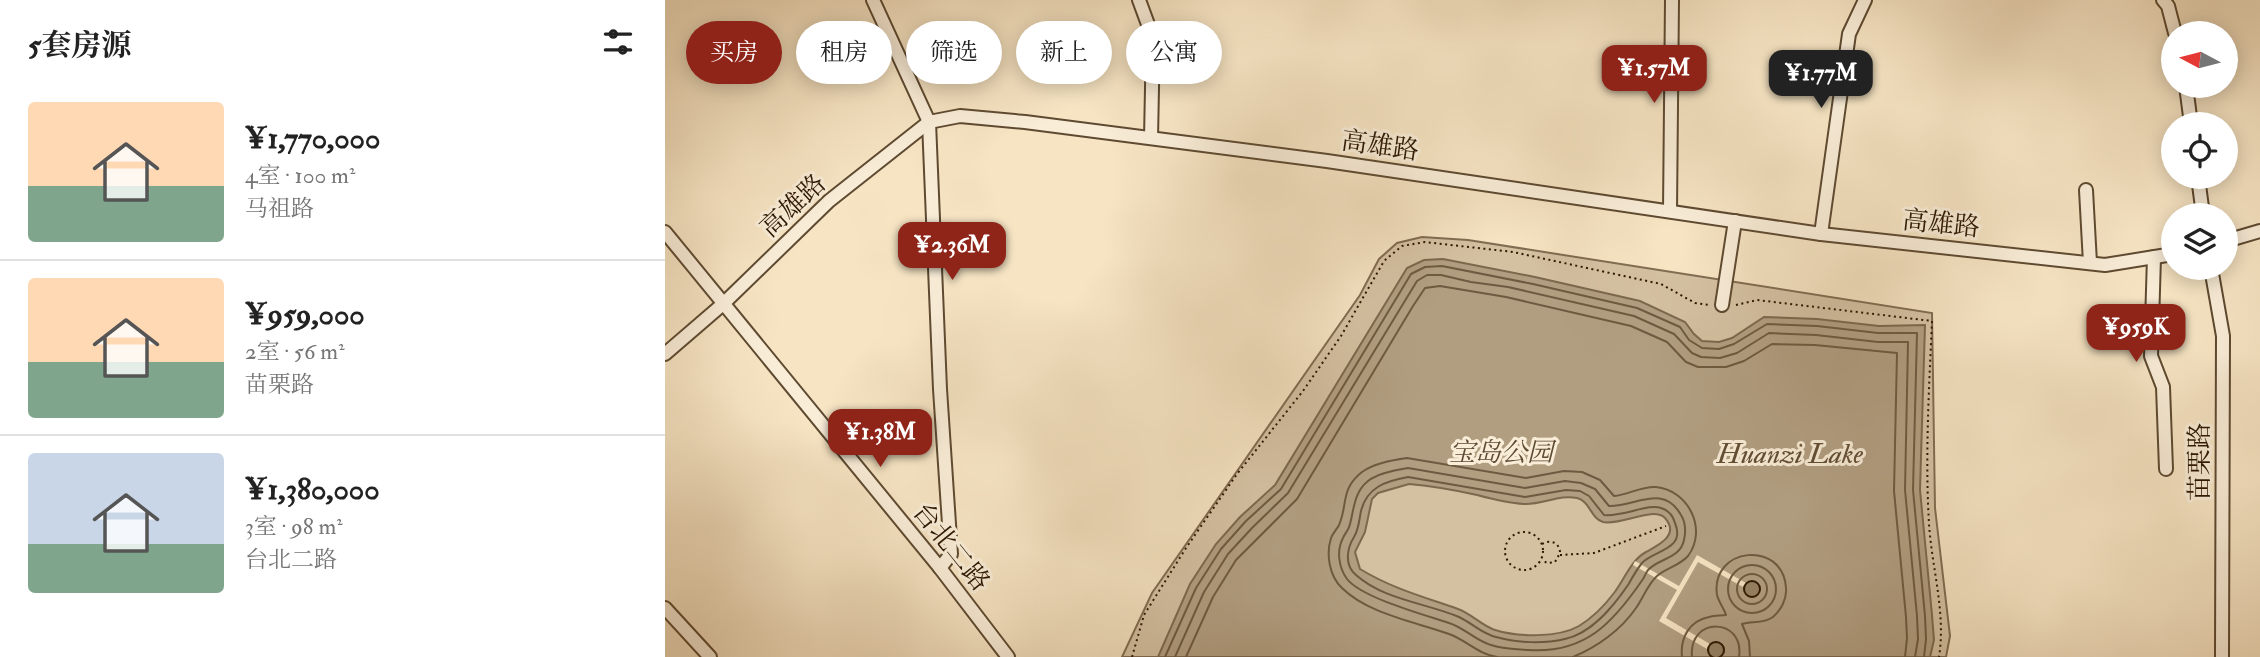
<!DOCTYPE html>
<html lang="zh">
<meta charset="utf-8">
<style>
:root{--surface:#fff;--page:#f2f2f2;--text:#222;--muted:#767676;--line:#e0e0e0;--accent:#8f2418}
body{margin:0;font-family:"IM FELL Double Pica","Noto Serif SC",serif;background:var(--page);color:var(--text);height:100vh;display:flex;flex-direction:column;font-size:26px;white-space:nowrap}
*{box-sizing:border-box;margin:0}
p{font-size:23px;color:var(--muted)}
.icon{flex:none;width:38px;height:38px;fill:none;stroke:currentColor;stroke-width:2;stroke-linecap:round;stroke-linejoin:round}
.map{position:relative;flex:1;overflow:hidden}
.drawer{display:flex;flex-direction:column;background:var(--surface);width:665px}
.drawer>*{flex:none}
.top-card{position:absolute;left:21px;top:21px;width:665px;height:63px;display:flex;gap:14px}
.needle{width:46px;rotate:277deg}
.controls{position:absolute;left:1496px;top:21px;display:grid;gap:14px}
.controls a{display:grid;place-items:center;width:77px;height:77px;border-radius:50%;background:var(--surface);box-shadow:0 4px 18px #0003;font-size:35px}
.price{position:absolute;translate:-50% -60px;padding:0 16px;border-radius:14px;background:var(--accent);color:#fff;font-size:23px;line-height:46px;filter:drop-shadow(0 2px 4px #0008)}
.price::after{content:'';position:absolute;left:50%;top:42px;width:21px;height:16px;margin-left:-10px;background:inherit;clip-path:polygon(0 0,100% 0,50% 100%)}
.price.on{background:#222;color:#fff}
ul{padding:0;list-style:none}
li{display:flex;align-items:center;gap:21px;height:175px;padding:0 28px}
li+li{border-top:2px solid var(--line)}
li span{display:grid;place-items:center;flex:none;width:196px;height:140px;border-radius:7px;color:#555}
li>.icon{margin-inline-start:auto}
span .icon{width:84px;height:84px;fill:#fffc;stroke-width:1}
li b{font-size:30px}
h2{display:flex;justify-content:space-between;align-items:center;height:84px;padding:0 28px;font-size:30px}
.pill{padding:0 24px;border-radius:32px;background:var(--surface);box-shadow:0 4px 18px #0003;font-size:24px;line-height:63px}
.pill.on{background:var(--accent);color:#fff}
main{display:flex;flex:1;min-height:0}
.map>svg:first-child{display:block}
.green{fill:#d4c1a2;stroke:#806c51;stroke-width:2}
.water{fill:#b19e81;stroke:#7c684d;stroke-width:2;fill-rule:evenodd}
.pier{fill:#f6e4c3}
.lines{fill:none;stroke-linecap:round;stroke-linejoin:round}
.shore{stroke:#6e5a40;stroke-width:2}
.building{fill:#958265;stroke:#2c1700;stroke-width:2}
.minor-casing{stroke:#5e4a31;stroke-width:16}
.path{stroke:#2c1700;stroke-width:2;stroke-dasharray:2 3.5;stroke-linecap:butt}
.minor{stroke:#f9edd8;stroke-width:12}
.labels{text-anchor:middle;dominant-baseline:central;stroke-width:6;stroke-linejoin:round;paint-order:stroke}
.street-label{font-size:26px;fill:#2c1700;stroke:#f9edd8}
.park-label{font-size:26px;font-style:italic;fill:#5e4a31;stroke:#f9edd8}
.water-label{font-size:28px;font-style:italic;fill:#614d34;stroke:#f9edd8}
</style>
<main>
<section class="drawer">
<h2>5套房源<svg class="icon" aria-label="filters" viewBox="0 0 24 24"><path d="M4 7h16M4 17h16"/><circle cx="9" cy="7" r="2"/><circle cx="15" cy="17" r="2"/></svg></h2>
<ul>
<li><span style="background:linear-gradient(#ffd9b3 60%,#7fa58c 0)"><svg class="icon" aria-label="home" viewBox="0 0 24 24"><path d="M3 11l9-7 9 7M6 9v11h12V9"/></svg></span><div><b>¥1,770,000</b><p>4室 · 100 m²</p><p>马祖路</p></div></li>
<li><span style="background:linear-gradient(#ffd9b3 60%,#7fa58c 0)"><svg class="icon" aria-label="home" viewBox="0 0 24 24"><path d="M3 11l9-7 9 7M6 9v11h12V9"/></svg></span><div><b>¥959,000</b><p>2室 · 56 m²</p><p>苗栗路</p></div></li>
<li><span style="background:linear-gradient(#c9d6e8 65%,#7fa58c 0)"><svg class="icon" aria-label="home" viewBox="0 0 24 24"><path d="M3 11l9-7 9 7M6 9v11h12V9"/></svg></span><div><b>¥1,380,000</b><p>3室 · 98 m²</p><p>台北二路</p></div></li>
</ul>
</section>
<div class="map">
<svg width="1595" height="657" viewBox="0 0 1595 657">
<rect width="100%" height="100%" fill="#f6e4c3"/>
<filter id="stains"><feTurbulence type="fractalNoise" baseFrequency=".00286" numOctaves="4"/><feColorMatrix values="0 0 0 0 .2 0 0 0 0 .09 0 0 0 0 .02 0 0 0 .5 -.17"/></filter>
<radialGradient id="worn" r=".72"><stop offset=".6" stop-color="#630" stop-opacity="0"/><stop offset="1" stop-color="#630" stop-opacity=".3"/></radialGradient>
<!-- green -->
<polygon class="green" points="757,237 803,240 1267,313 1270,508 1285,636 1281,657 457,657 487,593 695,295 714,259 732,243"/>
<!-- water -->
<path class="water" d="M778,259l92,18 105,24 45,21 9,12 8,7 17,1 13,-4 32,-21 53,2 62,7 46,-1 -5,165 12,125 2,25 -4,17h-209l3,-5 -1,-6 -8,-4 -5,2 -2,5 3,8h-553l32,-73 26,-40 24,-27 35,-32 132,-217 17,-8zM744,484c22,2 46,6 68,11 15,4 31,8 47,9 18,1 36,-10 53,-6 13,3 14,21 26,24 18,4 50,-16 62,-4 15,17 -6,27 -19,34 -15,8 -22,28 -32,41 -9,12 -22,25 -35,33 -21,12 -61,11 -84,4 -13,-4 -23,-16 -37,-21 -34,-12 -67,-21 -98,-40l-5,-17 10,-20 7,-33 6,-6z"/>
<!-- pier -->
<polygon class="pier" points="1032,555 1081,583 1078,587 1033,562 1001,618 1045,644 1042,649 994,621 1012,590 968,565 970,561 1014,586"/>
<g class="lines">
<!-- shore -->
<g class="shore">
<path d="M743,468l117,20 40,-7 16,2 14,6 14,17c26,1 54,-23 72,9 5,8 5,16 3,25 -4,19 -25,18 -36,30 -2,2 -3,6 -5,9 -30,44 -58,75 -115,71 -12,-1 -25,-1 -37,-5 -15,-4 -26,-17 -42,-22 -24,-8 -87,-25 -102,-44 -8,-11 -11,-28 -4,-41 2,-5 6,-8 7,-14 4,-15 4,-32 18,-43 10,-8 27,-11 40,-13z"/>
<path d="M743,477l117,20 41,-7 14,1 9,5 15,19c19,2 45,-12 57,-7 7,2 12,8 14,15 11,27 -21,27 -33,40 -5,6 -10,15 -14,22 -15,22 -36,48 -63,54 -22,5 -48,4 -69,-2 -14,-3 -24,-14 -37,-20 -33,-14 -75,-17 -103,-42 -12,-10 -9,-27 -2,-38 5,-8 5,-17 7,-26 6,-24 25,-30 47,-34z"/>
<circle cx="1087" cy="589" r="24"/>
<circle cx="1087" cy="589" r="15"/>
<polyline points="500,657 531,588 556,549 581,521 616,489 746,274 760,267 777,266 868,284 972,308 1015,327 1024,340 1037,348 1054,349 1069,344 1102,324 1152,326 1213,333 1252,333 1248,490 1260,616 1261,639 1259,657"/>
<polyline points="510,657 539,592 563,554 587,528 623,493 752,281 762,275 776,275 806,282 843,287 969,316 1009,334 1027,353 1036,357 1055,358 1072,353 1104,333 1151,335 1213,342 1243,342 1240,490 1252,616 1253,639 1250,657"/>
<polyline points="521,657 548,597 571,560 632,499 748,306 760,288 775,286 841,297 966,326 1002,342 1021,362 1033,367 1061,367 1079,361 1107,344 1150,345 1232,353 1229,491 1241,617 1242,638 1240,657"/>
<path d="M832,657c-19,-3 -31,-17 -48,-23 -33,-12 -81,-20 -107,-46 -13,-12 -16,-34 -11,-50 2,-5 6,-9 8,-13 9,-20 1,-36 23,-53 12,-9 31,-12 45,-14l119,20 38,-7 18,1 18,8 14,16c14,-1 27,-10 42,-9 32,3 52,42 32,69 -9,10 -22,12 -31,20 -9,8 -14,22 -21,32 -15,22 -39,39 -63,49"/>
<path d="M1017,657c-2,-19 7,-36 27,-40 6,-2 11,-1 17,-2 -2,-7 -7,-12 -9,-20 -7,-48 66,-56 69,-7 1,11 -5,22 -13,29 -10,7 -21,4 -31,7l7,17 1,16"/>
<path d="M1027,657c-4,-41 53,-40 47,0"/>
</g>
</g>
<!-- building -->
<g class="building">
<circle cx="1087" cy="589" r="8"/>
<circle cx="1051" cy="650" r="8"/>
</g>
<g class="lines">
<!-- minor casing -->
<g class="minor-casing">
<g id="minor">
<polyline points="208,0 264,122 275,389 286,554 275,568"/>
<polyline points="474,0 488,38 486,138"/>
<polyline points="1498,0 1503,6 1510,33"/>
<polyline points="1521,86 1526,124"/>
<polyline points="1533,177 1538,215"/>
<polyline points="1421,190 1425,263"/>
<polyline points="1005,211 1007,0"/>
<polyline points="0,232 275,568 343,657"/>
<polyline points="1156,234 1184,34 1200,0"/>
<polyline points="1561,241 1595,231"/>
<polyline points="1489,257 1486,356 1498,387 1501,469"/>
<polyline points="1546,268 1558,336 1557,657"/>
<polyline points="1057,305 1070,221"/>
<polyline points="0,354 58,304 164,201 264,122 295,116 360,122 662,161 1156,234 1440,265 1508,254"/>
<polyline points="0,608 45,657"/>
</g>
</g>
<!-- path -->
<g class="path">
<path d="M1071,305l21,-5 175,21c-3,68 -7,136 -3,203 3,45 17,89 10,133"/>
<circle cx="859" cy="551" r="19"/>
<path d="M877,544c9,-5 18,-1 18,9l-5,9 -8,1 -5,-3"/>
<polyline points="895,555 929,553 1001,526"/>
<polyline points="467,657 479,615 521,548 572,474 638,391 676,336 719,261 737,246 760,242 848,252 996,284 1030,303 1044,305"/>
</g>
<!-- minor -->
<use href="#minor" class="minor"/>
</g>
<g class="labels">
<!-- street labels -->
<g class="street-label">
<text transform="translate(715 146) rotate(8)">高雄路</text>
<text transform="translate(128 206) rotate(-43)">高雄路</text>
<text transform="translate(1276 224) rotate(6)">高雄路</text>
<text transform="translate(1535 462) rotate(-90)">苗栗路</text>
<text transform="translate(286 547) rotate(51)">台北二路</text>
</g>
<!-- park labels -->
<g class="park-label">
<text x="836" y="453">宝岛公园</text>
</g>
<!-- water labels -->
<g class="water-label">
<text x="1125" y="454">Huanzi Lake</text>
</g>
</g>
<rect width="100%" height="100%" filter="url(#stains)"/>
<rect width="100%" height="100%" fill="url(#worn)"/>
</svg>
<div class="controls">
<a><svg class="needle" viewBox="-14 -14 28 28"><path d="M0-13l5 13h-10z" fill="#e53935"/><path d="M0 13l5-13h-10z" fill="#767676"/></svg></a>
<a><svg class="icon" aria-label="locate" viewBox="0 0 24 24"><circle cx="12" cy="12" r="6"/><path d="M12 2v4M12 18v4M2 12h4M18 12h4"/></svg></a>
<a><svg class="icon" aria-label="layers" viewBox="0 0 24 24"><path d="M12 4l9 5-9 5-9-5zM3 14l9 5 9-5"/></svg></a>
</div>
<b class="price" style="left:989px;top:105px">¥1.57M</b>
<b class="price on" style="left:1156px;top:110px">¥1.77M</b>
<b class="price" style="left:287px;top:282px">¥2.36M</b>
<b class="price" style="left:1471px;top:364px">¥959K</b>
<b class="price" style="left:215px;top:469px">¥1.38M</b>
<div class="top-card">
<a class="pill on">买房</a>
<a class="pill">租房</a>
<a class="pill">筛选</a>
<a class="pill">新上</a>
<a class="pill">公寓</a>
</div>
</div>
</main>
